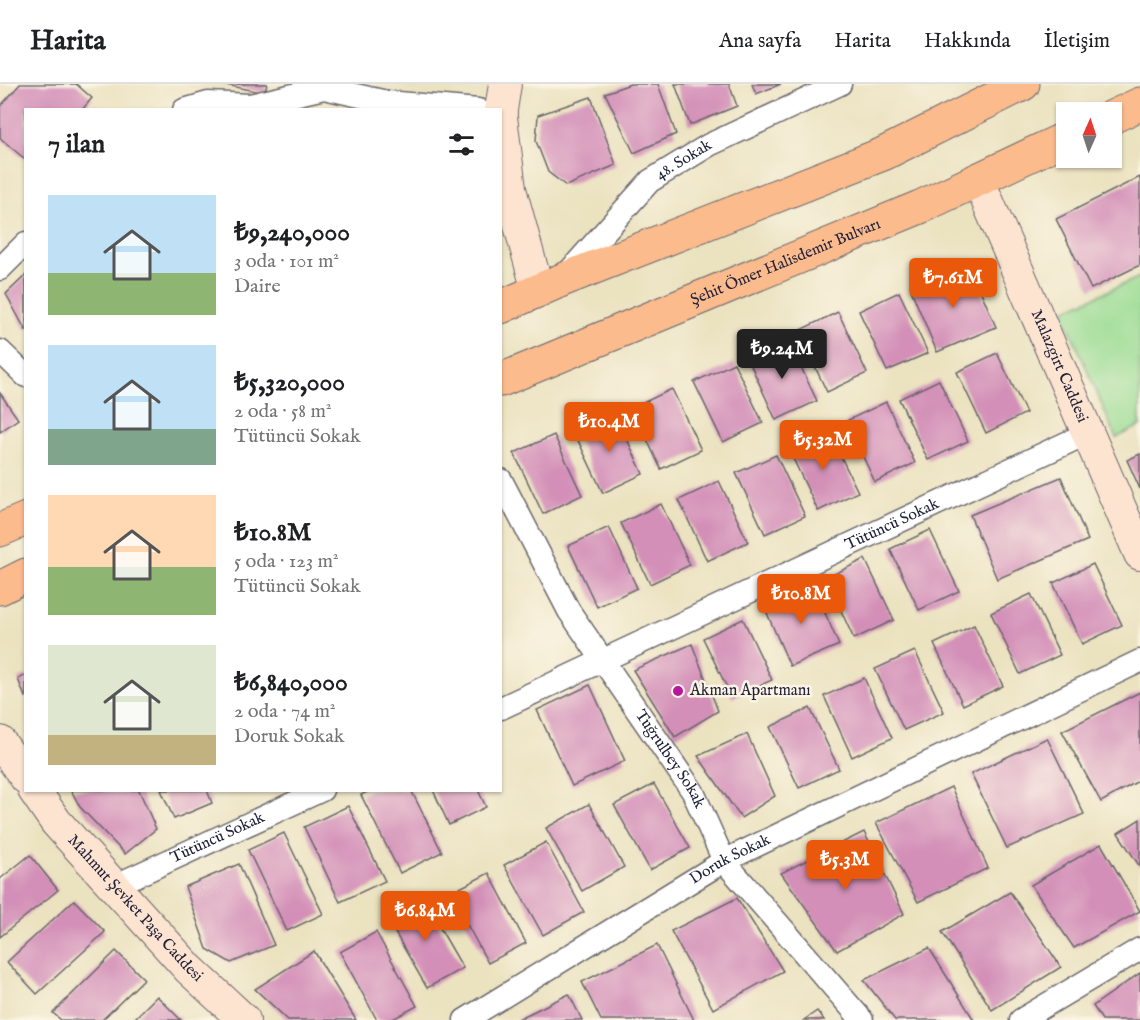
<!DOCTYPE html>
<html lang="tr">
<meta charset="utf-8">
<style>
:root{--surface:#fff;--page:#f2f2f2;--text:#202124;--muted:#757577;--line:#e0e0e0;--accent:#ea580c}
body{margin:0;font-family:"IM FELL English",serif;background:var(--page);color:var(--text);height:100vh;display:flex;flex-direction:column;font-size:22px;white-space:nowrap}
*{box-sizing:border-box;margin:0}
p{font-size:20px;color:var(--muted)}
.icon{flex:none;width:33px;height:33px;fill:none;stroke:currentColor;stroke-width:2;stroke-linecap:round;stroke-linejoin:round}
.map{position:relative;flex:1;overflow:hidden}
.sheet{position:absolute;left:24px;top:24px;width:478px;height:684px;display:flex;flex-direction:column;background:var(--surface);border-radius:0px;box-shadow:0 2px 4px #0004}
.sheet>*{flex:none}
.needle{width:39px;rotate:3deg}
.fabs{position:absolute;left:1056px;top:18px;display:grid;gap:12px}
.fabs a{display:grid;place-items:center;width:66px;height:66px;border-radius:0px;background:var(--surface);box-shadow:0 2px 4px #0004;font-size:30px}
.price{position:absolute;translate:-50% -51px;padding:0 14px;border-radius:6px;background:var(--accent);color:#fff;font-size:20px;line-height:39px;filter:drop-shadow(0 2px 3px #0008)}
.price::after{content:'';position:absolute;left:50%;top:36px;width:18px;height:14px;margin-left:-9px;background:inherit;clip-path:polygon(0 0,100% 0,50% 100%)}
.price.on{background:#222;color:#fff}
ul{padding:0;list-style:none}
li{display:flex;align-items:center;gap:18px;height:150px;padding:0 24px}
li span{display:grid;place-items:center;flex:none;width:168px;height:120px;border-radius:0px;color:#555}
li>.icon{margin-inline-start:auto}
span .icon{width:72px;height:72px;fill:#fffc;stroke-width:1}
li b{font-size:26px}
h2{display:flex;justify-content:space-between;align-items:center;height:72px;padding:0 24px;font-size:26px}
header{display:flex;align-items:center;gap:36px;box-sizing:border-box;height:84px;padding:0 30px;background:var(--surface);border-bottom:2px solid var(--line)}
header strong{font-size:28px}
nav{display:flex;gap:33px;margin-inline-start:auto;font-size:21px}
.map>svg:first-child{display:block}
.green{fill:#98db92;stroke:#5d7e66;stroke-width:1.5}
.building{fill:#d38fb8}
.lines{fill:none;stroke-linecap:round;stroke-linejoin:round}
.street-casing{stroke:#68656a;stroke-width:25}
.secondary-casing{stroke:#68656a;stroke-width:34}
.highway-casing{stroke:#68656a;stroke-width:35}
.street{stroke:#fff;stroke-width:22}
.secondary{stroke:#fde4d1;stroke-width:32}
.highway{stroke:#fbbb8c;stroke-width:33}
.poi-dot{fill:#b5179e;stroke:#fcf5e5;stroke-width:2}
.labels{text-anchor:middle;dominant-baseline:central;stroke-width:5;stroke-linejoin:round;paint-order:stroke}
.street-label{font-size:16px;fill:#22223b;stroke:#fcf5e5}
.poi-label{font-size:16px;fill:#22223b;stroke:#fcf5e5;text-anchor:start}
</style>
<header>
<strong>Harita</strong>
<nav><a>Ana sayfa</a><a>Harita</a><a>Hakkında</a><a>İletişim</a></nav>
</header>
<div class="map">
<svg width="1140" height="936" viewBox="0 0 1140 936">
<rect width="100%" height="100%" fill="#fcf5e5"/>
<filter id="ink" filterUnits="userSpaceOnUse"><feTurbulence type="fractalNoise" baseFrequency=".0167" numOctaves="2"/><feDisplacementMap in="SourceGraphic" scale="12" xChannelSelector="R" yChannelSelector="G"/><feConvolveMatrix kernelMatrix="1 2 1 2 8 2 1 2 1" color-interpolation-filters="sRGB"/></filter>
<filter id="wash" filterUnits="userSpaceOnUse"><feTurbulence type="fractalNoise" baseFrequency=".008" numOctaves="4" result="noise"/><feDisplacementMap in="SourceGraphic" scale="24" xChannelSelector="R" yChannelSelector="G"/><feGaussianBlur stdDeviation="1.35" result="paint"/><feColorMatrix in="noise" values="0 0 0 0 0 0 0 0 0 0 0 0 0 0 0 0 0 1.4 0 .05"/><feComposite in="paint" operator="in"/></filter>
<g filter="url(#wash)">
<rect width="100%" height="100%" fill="#ebe2c0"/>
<!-- green -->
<polygon class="green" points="1140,193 1140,342 1116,354 1062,227"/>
<g id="blocks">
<!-- building -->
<g class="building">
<polygon points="20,0 76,0 92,14 82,26 26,26 26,76 0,54 0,23"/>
<polygon points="221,0 267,0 265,9"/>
<polygon points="630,0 658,0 676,50 634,69 605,9"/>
<polygon points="675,0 729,0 737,22 690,41"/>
<polygon points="752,0 781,0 756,10"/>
<polygon points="591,13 616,81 566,102 548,88 536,57 538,31"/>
<polygon points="1140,93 1140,181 1091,205 1056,135"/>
<polygon points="970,182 996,243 937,268 911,206"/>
<polygon points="26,191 26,247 6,210"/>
<polygon points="899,208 928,269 887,287 859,227"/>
<polygon points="838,228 867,289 827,308 798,247"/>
<polygon points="788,256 817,317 776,336 748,275"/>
<polygon points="997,269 1026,329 986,349 957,288"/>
<polygon points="734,279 763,339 723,358 694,298"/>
<polygon points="939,296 968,357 928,376 899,315"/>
<polygon points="672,305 701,366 661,385 632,324"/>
<polygon points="0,309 18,335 0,348"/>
<polygon points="886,318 915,379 875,398 846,337"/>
<polygon points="615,329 643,390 603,409 574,348"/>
<polygon points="829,348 858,408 818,427 789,366"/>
<polygon points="554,351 582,411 543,430 514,369"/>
<polygon points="1140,370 1140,405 1127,376"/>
<polygon points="776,371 805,432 765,450 736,389"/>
<polygon points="1061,393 1088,456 997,495 970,431"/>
<polygon points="719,397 748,458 707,477 679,416"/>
<polygon points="661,420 690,481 650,500 621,439"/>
<polygon points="609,443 637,504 597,523 568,462"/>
<polygon points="930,446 959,507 919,526 890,465"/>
<polygon points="865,475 894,536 854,555 826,494"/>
<polygon points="1093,480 1122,541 1082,560 1053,499"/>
<polygon points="812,499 839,561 790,582 763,520"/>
<polygon points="1031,510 1060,571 1020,590 991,529"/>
<polygon points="743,535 772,596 732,614 703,554"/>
<polygon points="974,541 1003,602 963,621 934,560"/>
<polygon points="692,560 718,627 675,653 633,586"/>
<polygon points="915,567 944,628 904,646 875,585"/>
<polygon points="26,591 26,613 25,613 18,595"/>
<polygon points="864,594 892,654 852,673 824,612"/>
<polygon points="590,601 625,677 572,702 537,626"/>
<polygon points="1140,608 1140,696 1101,718 1062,647"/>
<polygon points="810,624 839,685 799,704 770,643"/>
<polygon points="747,650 775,712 741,734 698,672"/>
<polygon points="1047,654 1084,730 1007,764 971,690"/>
<polygon points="654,700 690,764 650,786 614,721"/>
<polygon points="951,703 988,784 918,818 876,739"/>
<polygon points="71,706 139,706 156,745 125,770 80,723"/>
<polygon points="161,706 207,706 212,719 174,735"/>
<polygon points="371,706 411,706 442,768 400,789 361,711"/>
<polygon points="433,706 478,706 486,723 449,741"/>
<polygon points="589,720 624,783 582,807 546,744"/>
<polygon points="348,722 385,797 340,818 304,743"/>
<polygon points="1140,735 1140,783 1118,749"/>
<polygon points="864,748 904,830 837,867 781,789"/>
<polygon points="284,749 323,830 287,847 248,766"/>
<polygon points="546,758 584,828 543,851 504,781"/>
<polygon points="1101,760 1140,827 1074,864 1031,801"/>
<polygon points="30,771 58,806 0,853 0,795"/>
<polygon points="239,780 274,861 231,879 207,865 185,803"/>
<polygon points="489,789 526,859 488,879 450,809"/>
<polygon points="1010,808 1061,883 992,926 942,848"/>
<polygon points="422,813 463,884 427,904 386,833"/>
<polygon points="737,814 783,887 713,925 671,847"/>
<polygon points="74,816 105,848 37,910 7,878"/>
<polygon points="376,848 417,922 391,936 377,936 340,868"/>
<polygon points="657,861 694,936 601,936 582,898"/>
<polygon points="929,864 974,936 895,936 864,896"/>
<polygon points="116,867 144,895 102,936 61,936 53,929"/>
<polygon points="314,867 356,936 288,936 255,905"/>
<polygon points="1140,889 1140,936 1102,936 1093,922"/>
<polygon points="569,910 582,936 516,936"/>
<polygon points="157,912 181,936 133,936"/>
<polygon points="817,927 824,936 804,936"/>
</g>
</g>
</g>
<g filter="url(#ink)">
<use href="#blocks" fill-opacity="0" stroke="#68656a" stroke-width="1.5"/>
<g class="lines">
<!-- street casing -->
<g class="street-casing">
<g id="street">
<polyline points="184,26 208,19 250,21 324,4 387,18 478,26"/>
<polyline points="0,185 26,159"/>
<path id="s1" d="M566,191l84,-94 59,-36 131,-61"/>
<polyline points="0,267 26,292"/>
<path id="s2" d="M501,396l68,131 124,181 31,69 138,159"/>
<path id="s3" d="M501,624l587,-275"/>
<path id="s4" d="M114,802l208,-96"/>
<path id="s5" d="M465,936l259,-159 416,-200"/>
<polyline points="1021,936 1140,865"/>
</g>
</g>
<!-- secondary casing -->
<g class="secondary-casing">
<g id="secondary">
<polyline points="501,26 505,0"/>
<polyline points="501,33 510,105 538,207"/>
<path id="s6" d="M978,95l162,375"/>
<polyline points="0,658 26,694"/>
<path id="s7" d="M34,706l22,32 133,147 55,51"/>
</g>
</g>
<!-- highway casing -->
<g class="highway-casing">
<g id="highway">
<polyline points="1112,33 1140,20"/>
<polyline points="501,223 562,196 883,70 1023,0"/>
<path id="s8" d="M501,296l419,-173 146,-69"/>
<polyline points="0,446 26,435"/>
<polyline points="0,504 26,491"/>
</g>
</g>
<!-- street -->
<use href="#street" class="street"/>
<!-- secondary -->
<use href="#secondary" class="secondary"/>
<!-- highway -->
<use href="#highway" class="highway"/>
</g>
</g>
<!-- markers -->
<circle class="poi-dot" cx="678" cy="607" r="6"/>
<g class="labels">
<!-- street labels -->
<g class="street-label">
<text stroke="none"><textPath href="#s1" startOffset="166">48. Sokak</textPath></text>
<text stroke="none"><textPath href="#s8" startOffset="308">Şehit Ömer Halisdemir Bulvarı</textPath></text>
<text stroke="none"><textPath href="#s6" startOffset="204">Malazgirt Caddesi</textPath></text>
<text stroke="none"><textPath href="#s3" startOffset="432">Tütüncü Sokak</textPath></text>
<text stroke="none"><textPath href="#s2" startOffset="327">Tuğrulbey Sokak</textPath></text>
<text stroke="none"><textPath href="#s4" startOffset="114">Tütüncü Sokak</textPath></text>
<text stroke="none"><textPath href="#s5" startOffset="310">Doruk Sokak</textPath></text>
<text stroke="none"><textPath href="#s7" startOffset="156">Mahmut Şevket Paşa Caddesi</textPath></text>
</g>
<!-- poi labels -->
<g class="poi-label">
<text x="690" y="607">Akman Apartmanı</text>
</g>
</g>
</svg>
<div class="fabs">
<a><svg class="needle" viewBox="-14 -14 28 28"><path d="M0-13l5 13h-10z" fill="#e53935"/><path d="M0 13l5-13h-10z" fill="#757577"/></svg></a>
</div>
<b class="price" style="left:953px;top:225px">₺7.61M</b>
<b class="price on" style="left:782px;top:296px">₺9.24M</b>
<b class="price" style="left:609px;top:369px">₺10.4M</b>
<b class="price" style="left:823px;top:387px">₺5.32M</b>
<b class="price" style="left:801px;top:541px">₺10.8M</b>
<b class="price" style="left:845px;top:807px">₺5.3M</b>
<b class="price" style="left:425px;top:858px">₺6.84M</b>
<section class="sheet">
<h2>7 ilan<svg class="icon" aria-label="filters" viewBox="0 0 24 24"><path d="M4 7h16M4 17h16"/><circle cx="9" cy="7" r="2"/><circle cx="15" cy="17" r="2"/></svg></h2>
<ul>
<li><span style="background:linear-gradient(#bfe0f5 65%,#8fb573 0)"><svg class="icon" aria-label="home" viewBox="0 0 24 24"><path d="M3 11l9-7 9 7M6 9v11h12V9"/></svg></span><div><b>₺9,240,000</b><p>3 oda · 101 m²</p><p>Daire</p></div></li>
<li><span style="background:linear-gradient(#bfe0f5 70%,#7fa58c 0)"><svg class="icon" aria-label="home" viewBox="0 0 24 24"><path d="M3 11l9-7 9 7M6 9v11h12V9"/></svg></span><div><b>₺5,320,000</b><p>2 oda · 58 m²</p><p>Tütüncü Sokak</p></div></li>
<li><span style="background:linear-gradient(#ffd9b3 60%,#8fb573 0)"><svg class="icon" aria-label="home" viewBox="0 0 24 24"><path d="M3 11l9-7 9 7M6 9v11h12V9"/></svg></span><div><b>₺10.8M</b><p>5 oda · 123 m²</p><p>Tütüncü Sokak</p></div></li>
<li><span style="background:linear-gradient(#dfe7d0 75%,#c2b280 0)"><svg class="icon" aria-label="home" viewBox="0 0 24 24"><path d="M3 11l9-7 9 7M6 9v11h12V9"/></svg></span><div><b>₺6,840,000</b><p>2 oda · 74 m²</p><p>Doruk Sokak</p></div></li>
</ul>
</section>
</div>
